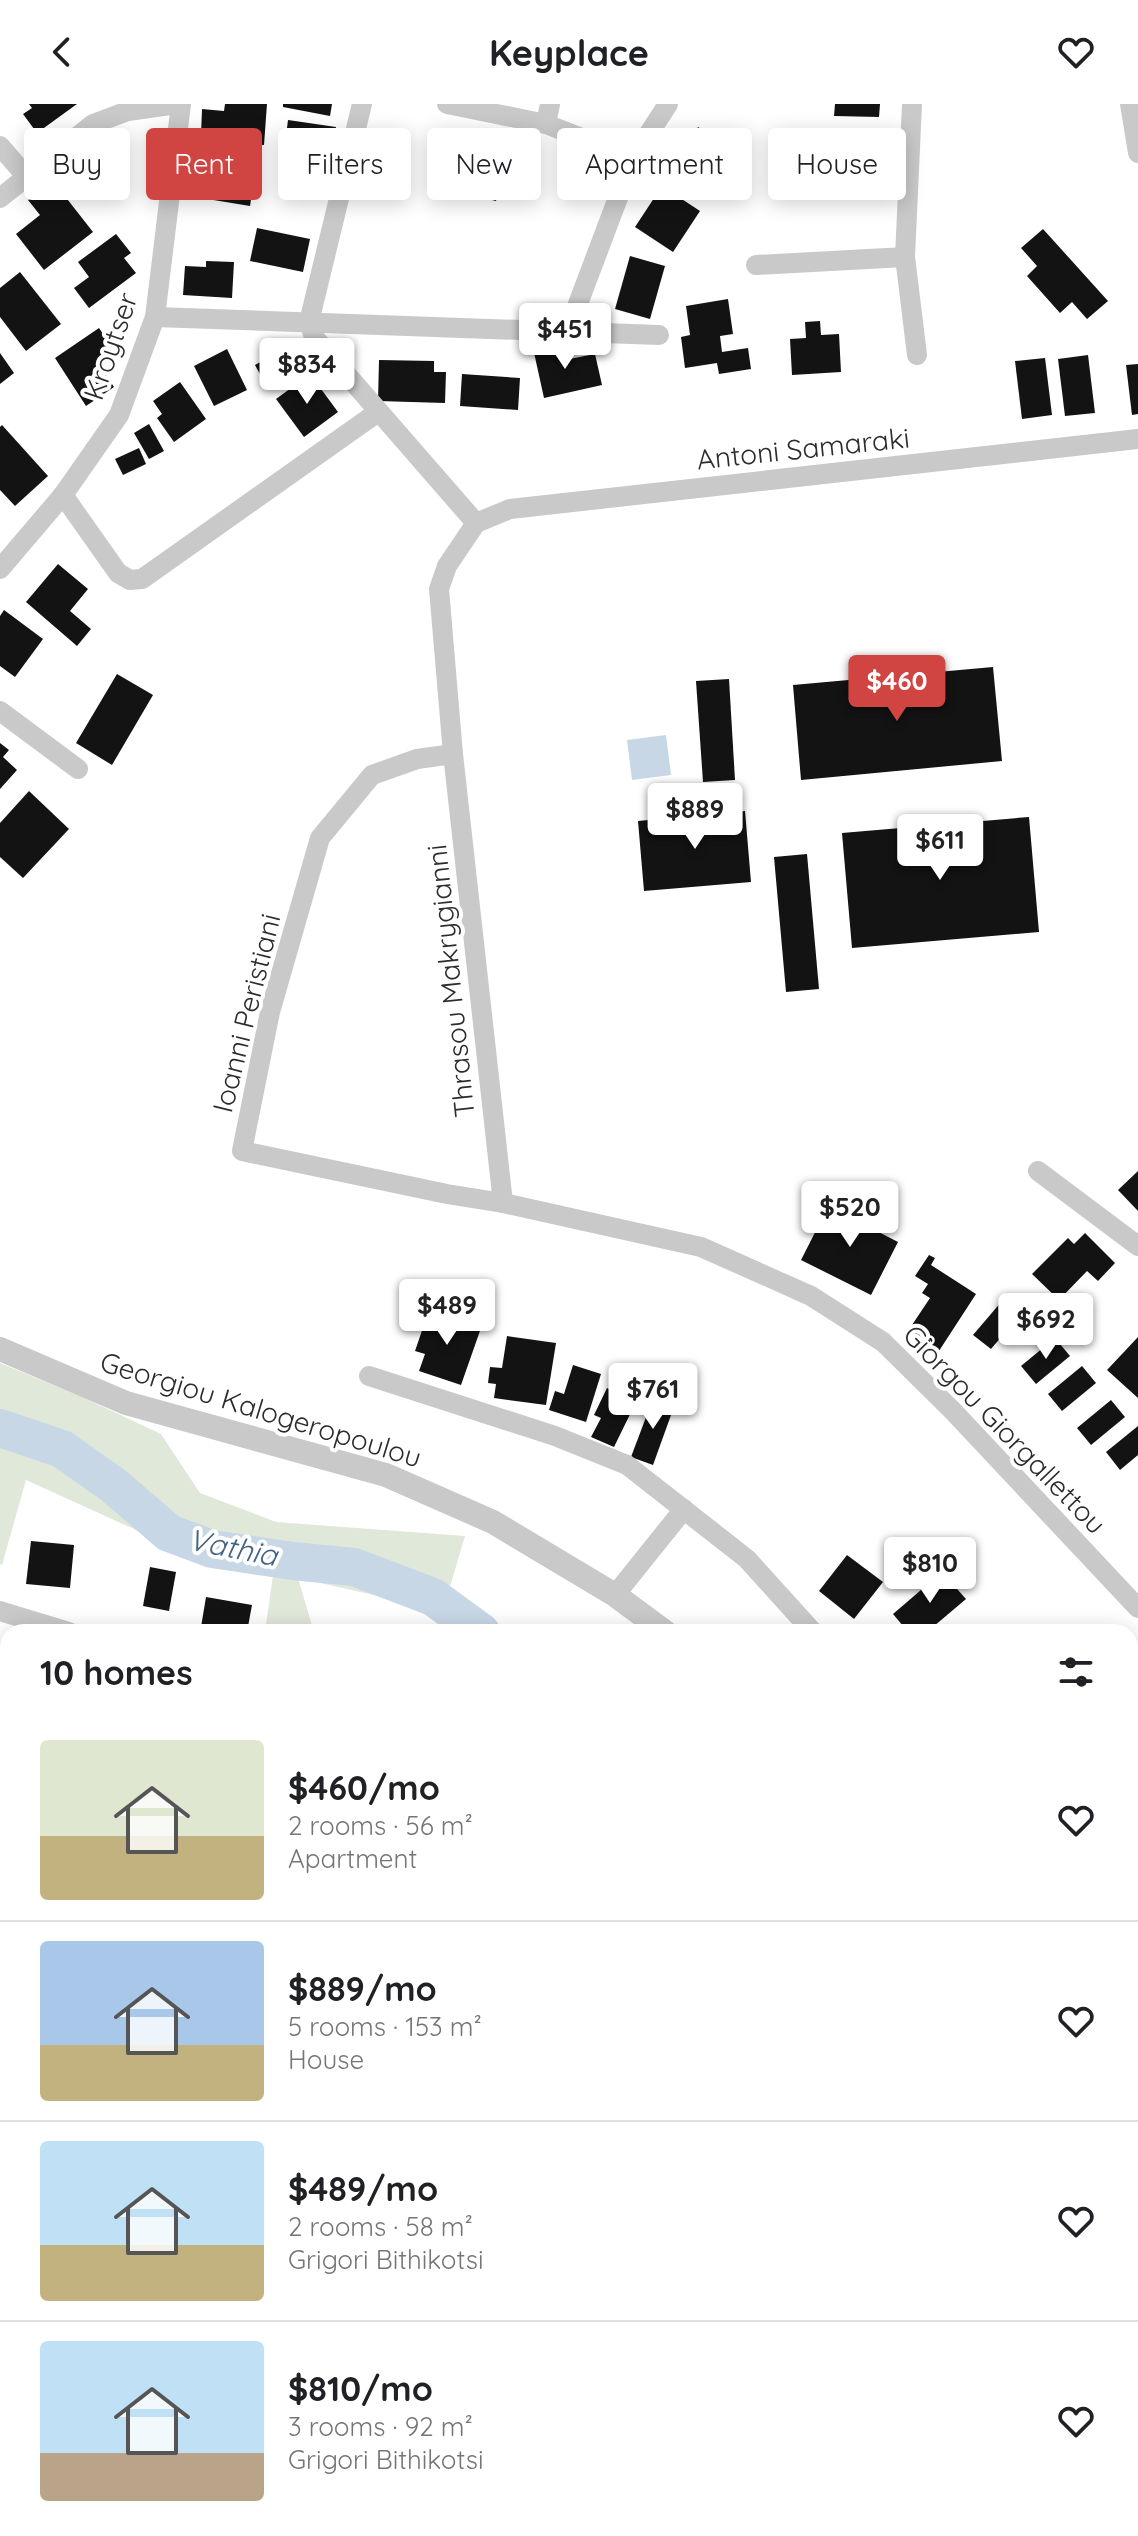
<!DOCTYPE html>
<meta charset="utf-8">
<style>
:root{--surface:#fff;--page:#f2f2f2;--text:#202124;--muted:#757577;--line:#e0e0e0;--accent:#d04541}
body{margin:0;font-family:Quicksand,sans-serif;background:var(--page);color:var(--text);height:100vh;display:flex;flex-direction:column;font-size:30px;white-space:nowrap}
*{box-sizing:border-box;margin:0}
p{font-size:26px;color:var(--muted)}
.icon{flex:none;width:44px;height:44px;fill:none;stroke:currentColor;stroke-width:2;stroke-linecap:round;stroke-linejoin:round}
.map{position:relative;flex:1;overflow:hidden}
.drawer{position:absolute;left:0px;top:1520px;width:1138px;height:912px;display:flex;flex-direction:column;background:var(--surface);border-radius:24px 24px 0 0;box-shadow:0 4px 20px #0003}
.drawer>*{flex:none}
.guide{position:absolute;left:24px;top:24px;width:1090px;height:72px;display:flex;gap:16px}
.price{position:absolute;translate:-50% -68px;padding:0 18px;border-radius:8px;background:#fff;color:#222;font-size:26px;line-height:52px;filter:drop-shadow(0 2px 4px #0008)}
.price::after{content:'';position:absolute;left:50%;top:48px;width:24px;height:18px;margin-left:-12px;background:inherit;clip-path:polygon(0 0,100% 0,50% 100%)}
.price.selected{background:var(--accent);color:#fff}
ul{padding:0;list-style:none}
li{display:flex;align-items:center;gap:24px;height:200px;padding:0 40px}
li+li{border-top:2px solid var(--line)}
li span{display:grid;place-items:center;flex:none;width:224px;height:160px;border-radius:8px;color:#555}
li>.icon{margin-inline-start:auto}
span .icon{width:96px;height:96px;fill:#fffc;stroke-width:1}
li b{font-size:34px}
h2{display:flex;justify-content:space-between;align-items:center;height:96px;padding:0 40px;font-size:34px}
.pill{padding:0 28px;border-radius:8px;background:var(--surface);box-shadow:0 4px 20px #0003;font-size:28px;line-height:72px}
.pill.selected{background:var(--accent);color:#fff}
header{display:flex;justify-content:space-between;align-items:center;height:104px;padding:0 40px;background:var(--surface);font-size:36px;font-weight:700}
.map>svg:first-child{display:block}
.green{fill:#e0e8da}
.water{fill:#c8d7e6}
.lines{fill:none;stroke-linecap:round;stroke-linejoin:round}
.river{stroke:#c8d7e6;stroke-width:38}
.building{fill:#131313}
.minor{stroke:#c9c9c9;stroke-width:20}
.tertiary{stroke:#c9c9c9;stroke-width:24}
.labels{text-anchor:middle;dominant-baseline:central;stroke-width:8;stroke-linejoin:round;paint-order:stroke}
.street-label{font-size:28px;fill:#2c2c2c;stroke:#fff}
.water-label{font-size:30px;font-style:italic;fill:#446483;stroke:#fff}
</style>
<header><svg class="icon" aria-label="back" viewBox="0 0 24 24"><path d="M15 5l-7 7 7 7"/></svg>Keyplace<svg class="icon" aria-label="heart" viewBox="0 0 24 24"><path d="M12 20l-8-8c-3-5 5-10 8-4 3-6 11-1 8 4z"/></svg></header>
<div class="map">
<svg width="1138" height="2432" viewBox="0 0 1138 2432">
<rect width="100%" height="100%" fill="#fff"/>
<!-- green -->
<g class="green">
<polygon points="0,1259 82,1293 161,1330 200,1389 276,1418 465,1432 449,1486 499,1528 446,1528 432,1504 298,1474 314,1528 265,1528 273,1471 201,1460 136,1426 26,1376 2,1461 0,1460"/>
<polygon points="1130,1881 1138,1886 1138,2162 1130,2154"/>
<polygon points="4,2334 8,2337 8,2424 119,2424 129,2432 0,2432 0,2339"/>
<polygon points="644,2424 869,2424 875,2432 644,2432"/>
</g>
<!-- water -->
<polygon class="water" points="666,631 671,671 632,676 627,636"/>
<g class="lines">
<!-- river -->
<g class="river">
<polyline points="0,1324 62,1345 113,1381 169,1429 212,1445 293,1457 354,1463 433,1493 481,1528"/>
<polyline points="1075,2424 1084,2432"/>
</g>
</g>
<!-- building -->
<g class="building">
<polygon points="29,0 77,0 37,29 23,10 32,4"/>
<polygon points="225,0 267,0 264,41 249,40 249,47 221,45 221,32 201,31 202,5 224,7"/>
<polygon points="283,0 332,0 330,12 283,3"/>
<polygon points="835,0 880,0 879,13 834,12"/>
<polygon points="288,16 336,23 334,40 323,38 317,84 280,79"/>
<polygon points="698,23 741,50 731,65 735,67 716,96 670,67"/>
<polygon points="456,25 510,38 496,97 442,84"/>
<polygon points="187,66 254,77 250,102 183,91"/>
<polygon points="53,77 93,128 44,166 16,130 40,111 28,96"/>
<polygon points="662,82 700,107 673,148 635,123"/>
<polygon points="257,124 310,135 303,168 250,157"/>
<polygon points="1043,125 1108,197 1087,215 1072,198 1060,209 1027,172 1037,162 1021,144"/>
<polygon points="116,130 131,149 124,154 136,169 89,204 74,184 89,173 78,158"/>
<polygon points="630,152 665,162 650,215 615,205"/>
<polygon points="206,157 234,158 232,194 183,191 185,162 206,163"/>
<polygon points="20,168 61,220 26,247 0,213 0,184"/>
<polygon points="728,195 733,230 720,232 722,248 748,244 751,265 719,270 717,259 685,264 681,233 690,231 686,202"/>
<polygon points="820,217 821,231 839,230 841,268 792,271 790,235 806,234 805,218"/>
<polygon points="99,224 117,251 100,262 114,283 86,302 55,254"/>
<polygon points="560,238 564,256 595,250 602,281 544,294 533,244"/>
<polygon points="227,245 247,286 214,302 194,262"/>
<polygon points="295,246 305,267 268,285 255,261 277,249 279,254"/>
<polygon points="0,249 14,269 0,280"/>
<polygon points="1088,251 1095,309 1065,312 1058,255"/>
<polygon points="1045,254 1052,311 1022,315 1015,257"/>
<polygon points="379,256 434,257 434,268 446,268 445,299 378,297"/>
<polygon points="1138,260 1138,310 1132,311 1126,261"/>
<polygon points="310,270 338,308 304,333 276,295"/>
<polygon points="462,270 520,274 518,306 460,302"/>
<polygon points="180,278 206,315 174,338 157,314 162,310 153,297"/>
<polygon points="149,320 164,347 149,355 134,329"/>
<polygon points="2,321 48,372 15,402 0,386 0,323"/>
<polygon points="139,344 146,360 123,371 115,355"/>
<polygon points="58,460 88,485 70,507 91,525 77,542 26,498"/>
<polygon points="4,506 43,535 15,573 0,562 0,512"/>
<polygon points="993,563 1002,657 801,676 793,581"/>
<polygon points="117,570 153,591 112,661 76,639"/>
<polygon points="729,575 735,676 703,678 696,577"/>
<polygon points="0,639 9,646 3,653 17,666 0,685"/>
<polygon points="29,687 69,725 23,774 0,753 0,719"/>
<polygon points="745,707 751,778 644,787 638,717"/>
<polygon points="1029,713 1039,828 852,844 842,729"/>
<polygon points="807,750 819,885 786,888 774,753"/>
<polygon points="1138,1067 1138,1107 1118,1086"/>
<polygon points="831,1097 872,1118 869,1123 898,1138 871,1191 801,1156"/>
<polygon points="1085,1129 1115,1159 1098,1177 1087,1167 1059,1196 1032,1170 1068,1134 1074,1140"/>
<polygon points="929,1151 935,1154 931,1161 976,1190 937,1250 906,1230 930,1194 922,1189 928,1180 915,1172"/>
<polygon points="1002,1197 1019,1212 991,1245 973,1231"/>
<polygon points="429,1206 481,1224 461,1281 419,1267 425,1250 415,1247"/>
<polygon points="507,1232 556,1239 546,1301 494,1294 496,1280 488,1279 490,1263 502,1264"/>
<polygon points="1138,1233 1138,1294 1107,1266"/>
<polygon points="1055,1234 1070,1252 1036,1280 1021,1262"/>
<polygon points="573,1261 601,1270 586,1318 549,1306 555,1287 564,1290"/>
<polygon points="1082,1262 1096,1279 1062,1307 1048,1290"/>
<polygon points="607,1284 636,1298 614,1343 591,1333 601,1314 594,1311"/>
<polygon points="654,1292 675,1300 653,1361 631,1353"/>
<polygon points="1111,1296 1125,1313 1091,1341 1077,1324"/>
<polygon points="1138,1322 1138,1351 1120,1366 1106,1348"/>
<polygon points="31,1437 74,1441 70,1484 26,1480"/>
<polygon points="847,1451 883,1478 854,1515 819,1487"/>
<polygon points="150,1463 176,1468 169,1507 143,1502"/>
<polygon points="942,1468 966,1495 927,1528 908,1528 893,1510"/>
<polygon points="206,1493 252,1501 247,1528 227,1528 201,1523"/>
<polygon points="0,1614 8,1616 8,1647 0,1646"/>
<polygon points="1130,1753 1138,1756 1138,1788 1130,1786"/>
<polygon points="0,1791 8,1792 8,1830 0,1828"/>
</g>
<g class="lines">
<!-- minor -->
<g class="minor">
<polyline points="362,0 309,218 314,233 476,419"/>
<polyline points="447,0 546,20 633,54"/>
<polyline points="912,0 905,153 917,251"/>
<polyline points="1130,0 1138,49"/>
<polyline points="546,20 550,0"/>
<polyline points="0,42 26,72"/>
<polyline points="0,94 93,20 128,7 177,0"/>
<polyline points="756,161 905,153"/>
<polyline points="155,213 659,231"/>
<polyline points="567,229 633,54 668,0"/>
<polyline points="63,391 118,469 130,476 142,475 378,308"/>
<polyline points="476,419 447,462 439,485 453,650 503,1099"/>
<polyline points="476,419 510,405 1138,335"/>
<polyline points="0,465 63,391 119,311 155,213 181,0"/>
<polyline points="0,607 78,665"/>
<polyline points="453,650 417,655 372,671 320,734 270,908 242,1047 447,1090 503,1099 701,1143 811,1192 883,1238 952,1306 1138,1504"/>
<polyline points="1038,1067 1138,1142"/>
<polyline points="369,1272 555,1332 627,1361 747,1455 813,1528"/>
<polyline points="615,1491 684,1405"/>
<polyline points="0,1507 69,1528"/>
<polyline points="1130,1702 1138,1694"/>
<polyline points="0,1744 8,1746"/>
<polyline points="1130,1833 1138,1837"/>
<polyline points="0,1917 8,1918"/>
<polyline points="0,2057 8,2058"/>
<polyline points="0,2275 8,2278"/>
<polyline points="214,2424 222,2432"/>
<polyline points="470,2424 484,2432"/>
<polyline points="939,2424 947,2432"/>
<polyline points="431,2432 441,2424"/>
</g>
<!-- tertiary -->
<g class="tertiary">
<polyline points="0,1245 126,1299 386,1371 493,1418 615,1491 665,1528"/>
<polyline points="1130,2241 1138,2248"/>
</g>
</g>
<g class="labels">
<!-- street labels -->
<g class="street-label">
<text transform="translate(110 242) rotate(-71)">Kroytser</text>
<text transform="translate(803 344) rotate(-6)">Antoni Samaraki</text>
<text transform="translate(450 877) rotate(-96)">Thrasou Makrygianni</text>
<text transform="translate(246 909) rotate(-76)">Ioanni Peristiani</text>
<text transform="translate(261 1305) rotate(17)">Georgiou Kalogeropoulou</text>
<text transform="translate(1005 1325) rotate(46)">Giorgou Giorgallettou</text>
</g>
<!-- water labels -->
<g class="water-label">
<text transform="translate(233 1443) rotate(11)">Vathia</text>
</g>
</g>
</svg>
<b class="price" style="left:565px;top:267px">$451</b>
<b class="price" style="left:307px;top:302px">$834</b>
<b class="price selected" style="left:897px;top:619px">$460</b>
<b class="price" style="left:695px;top:747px">$889</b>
<b class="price" style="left:940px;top:778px">$611</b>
<b class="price" style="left:850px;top:1145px">$520</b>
<b class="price" style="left:447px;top:1243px">$489</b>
<b class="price" style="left:1046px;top:1257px">$692</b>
<b class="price" style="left:653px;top:1327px">$761</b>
<b class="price" style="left:930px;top:1501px">$810</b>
<div class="guide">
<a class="pill">Buy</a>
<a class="pill selected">Rent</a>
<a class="pill">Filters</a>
<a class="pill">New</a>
<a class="pill">Apartment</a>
<a class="pill">House</a>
</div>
<section class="drawer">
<h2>10 homes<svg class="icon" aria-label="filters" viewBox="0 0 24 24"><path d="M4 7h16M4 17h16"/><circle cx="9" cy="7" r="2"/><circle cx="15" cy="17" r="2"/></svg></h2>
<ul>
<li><span style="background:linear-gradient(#dfe7d0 60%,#c2b280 0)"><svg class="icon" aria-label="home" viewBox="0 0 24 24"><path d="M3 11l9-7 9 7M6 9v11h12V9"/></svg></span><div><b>$460/mo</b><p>2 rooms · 56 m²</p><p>Apartment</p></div><svg class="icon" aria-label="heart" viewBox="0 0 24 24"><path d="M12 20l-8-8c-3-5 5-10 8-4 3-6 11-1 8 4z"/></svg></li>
<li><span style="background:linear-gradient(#a9c7e8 65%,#c2b280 0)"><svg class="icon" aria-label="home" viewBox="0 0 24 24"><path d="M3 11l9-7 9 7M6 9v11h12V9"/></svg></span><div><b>$889/mo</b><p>5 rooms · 153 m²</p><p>House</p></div><svg class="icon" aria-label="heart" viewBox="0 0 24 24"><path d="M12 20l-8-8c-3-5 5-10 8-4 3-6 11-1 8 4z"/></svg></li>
<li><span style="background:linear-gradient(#bfe0f5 65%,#c2b280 0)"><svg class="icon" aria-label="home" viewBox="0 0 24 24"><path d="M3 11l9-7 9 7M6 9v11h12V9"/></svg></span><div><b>$489/mo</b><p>2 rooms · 58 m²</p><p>Grigori Bithikotsi</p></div><svg class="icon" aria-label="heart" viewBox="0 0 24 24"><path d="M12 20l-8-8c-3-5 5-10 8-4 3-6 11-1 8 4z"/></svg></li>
<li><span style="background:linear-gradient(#bfe0f5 70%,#b9a48a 0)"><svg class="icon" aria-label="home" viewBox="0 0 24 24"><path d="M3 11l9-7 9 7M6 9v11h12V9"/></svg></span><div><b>$810/mo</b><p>3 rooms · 92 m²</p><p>Grigori Bithikotsi</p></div><svg class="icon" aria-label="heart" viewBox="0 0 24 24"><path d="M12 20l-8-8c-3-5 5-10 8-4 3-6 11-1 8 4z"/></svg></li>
</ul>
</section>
</div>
